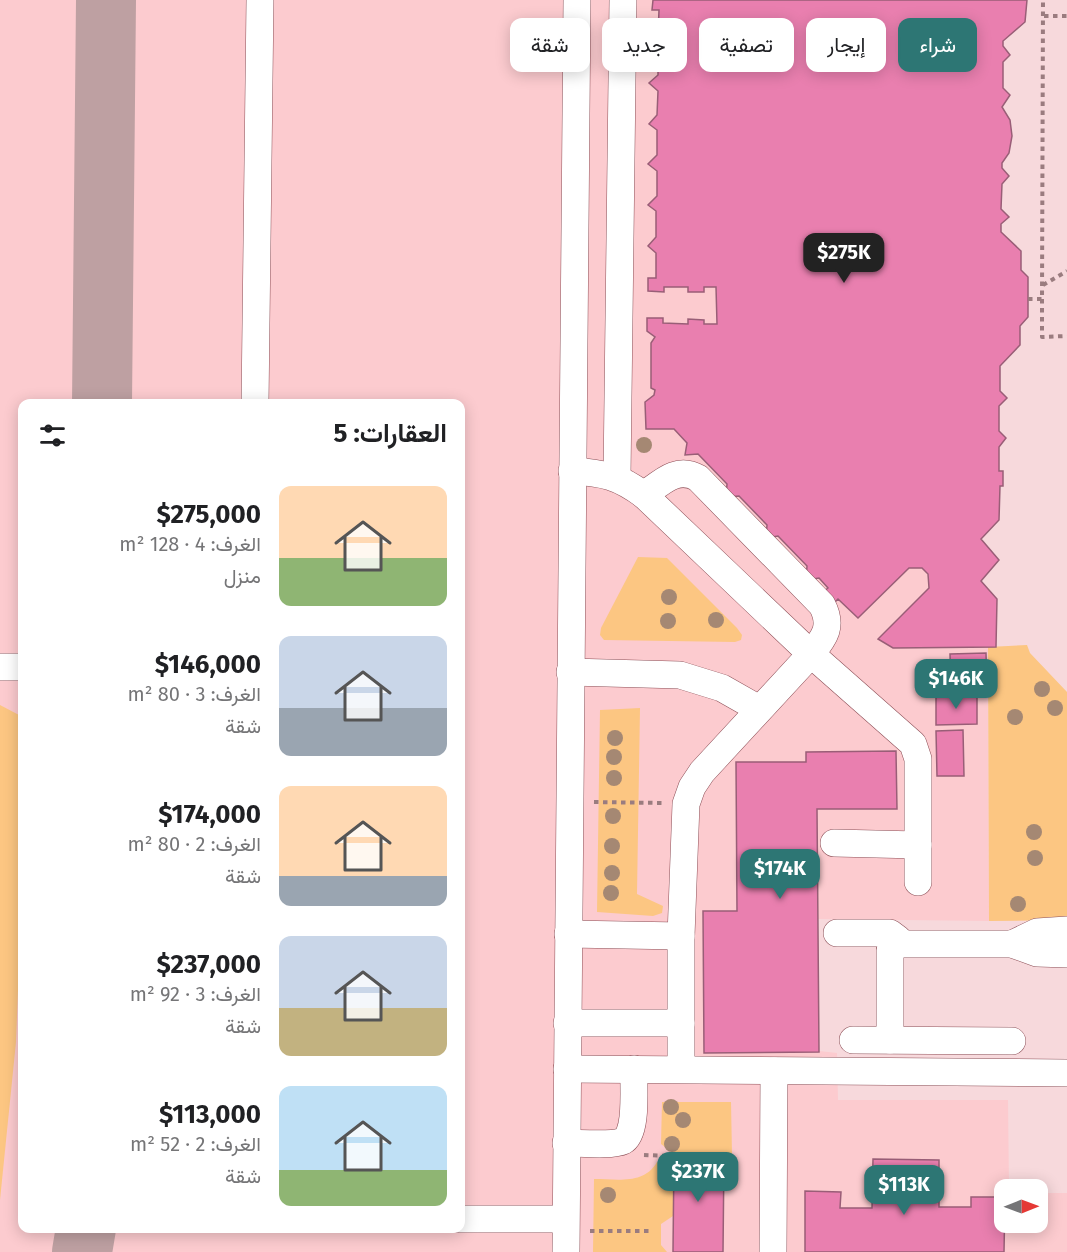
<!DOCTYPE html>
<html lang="ar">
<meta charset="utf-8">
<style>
:root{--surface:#fff;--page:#f6f6f6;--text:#202124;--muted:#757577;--accent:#2d7674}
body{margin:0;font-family:"Fira Sans",Vazirmatn,sans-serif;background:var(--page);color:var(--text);direction:rtl;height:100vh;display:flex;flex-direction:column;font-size:22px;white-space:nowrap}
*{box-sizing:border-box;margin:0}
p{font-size:20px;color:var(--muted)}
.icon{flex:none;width:33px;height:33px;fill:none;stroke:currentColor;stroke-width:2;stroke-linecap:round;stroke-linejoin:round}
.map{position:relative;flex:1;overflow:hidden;direction:ltr}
.details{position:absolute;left:18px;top:399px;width:447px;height:834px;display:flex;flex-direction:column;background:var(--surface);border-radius:12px;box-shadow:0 3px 15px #0003;direction:rtl}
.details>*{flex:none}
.guide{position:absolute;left:483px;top:18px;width:494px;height:54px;direction:rtl;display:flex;gap:12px}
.needle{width:39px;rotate:89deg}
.fabs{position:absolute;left:994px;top:1179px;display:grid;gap:12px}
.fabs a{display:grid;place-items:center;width:54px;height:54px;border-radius:12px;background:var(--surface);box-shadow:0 3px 15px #0003;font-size:30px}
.price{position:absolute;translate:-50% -51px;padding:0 14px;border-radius:12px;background:var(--accent);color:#fff;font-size:20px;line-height:39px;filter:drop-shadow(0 2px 3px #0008)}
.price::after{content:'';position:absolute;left:50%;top:36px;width:18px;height:14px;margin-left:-9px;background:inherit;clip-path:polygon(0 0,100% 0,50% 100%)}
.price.current{background:#222;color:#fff}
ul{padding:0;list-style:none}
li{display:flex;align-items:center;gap:18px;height:150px;padding:0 18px}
li span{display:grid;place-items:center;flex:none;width:168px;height:120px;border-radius:12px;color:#555}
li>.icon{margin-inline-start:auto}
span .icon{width:72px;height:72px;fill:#fffc;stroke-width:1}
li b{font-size:26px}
h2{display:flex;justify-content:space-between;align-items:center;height:72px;padding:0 18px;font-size:26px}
.chip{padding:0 21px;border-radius:12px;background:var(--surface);box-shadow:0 3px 15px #0003;font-size:21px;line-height:54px}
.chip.current{background:var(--accent);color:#fff}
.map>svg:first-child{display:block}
.built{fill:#fccbcf;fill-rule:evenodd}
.green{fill:#fcc682}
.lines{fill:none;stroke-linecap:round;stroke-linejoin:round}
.taxiway{stroke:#bea0a2;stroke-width:60}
.building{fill:#e97faf;stroke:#995e77;stroke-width:1.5}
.minor-casing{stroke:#8d4f57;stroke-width:28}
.path{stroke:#9a7c7f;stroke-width:4;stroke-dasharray:4.5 4.5;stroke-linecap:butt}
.minor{stroke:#fff;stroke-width:27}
.tree{fill:#a58873}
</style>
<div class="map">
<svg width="1067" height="1252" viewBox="0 0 1067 1252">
<rect width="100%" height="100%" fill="#f7d9dc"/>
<!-- built -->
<path class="built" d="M0,0h1027l-2,22 -22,19v6l7,8 -7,7v26l7,7 -8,12 8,13 2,16 -3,17 -7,10v5l7,8 -7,8 -1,25 8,8 -8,7v7l20,20v19l7,7v40l-8,9v19l-20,21v25l7,7 -8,9v24l7,7 -7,9v23l4,1v15l-3,1 -1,33 -18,19 18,21 -18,21 16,18 -1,48h-8l1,274 -171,-2 1,132 18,2 1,47h170l1,89 -4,1v32h33v-29h29v59h-1067zM22,404h438v824h-438z"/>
<!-- green -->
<g class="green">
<polygon points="638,557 667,558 737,628 742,635 741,640 735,642 604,640 600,635 601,628"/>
<polygon points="1027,645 1030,653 1067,692 1067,920 989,921 988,647"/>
<polygon points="0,705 19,715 19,965 16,1042 0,1200"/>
<polygon points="640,708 637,894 663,906 662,913 653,916 597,912 600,710"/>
<polygon points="662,1102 731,1102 732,1155 674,1154 661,1144"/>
<path d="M657,1162l17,1 -1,53 -12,8v21l6,7h-74l1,-73c23,0 50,6 63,-17z"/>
</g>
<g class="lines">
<!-- taxiway -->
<g class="taxiway">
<polyline points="102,404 106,0"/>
<polyline points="82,1252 86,1228"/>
</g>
</g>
<!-- building -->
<g class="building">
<polygon points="653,0 1027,0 1025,22 1003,41 1003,46 1010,55 1003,62 1003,88 1010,95 1002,107 1010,120 1012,136 1009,153 1002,163 1002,168 1009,176 1002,184 1001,209 1009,217 1001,224 1001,232 1021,251 1021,270 1028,277 1028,317 1020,326 1020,345 1000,366 1000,391 1007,398 999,406 999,431 1006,438 999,447 999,471 1003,471 1003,486 1000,486 999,520 981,539 999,560 981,581 997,599 996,647 893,648 878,639 929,588 928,574 922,568 909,568 858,618 838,599 834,603 823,592 828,588 819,578 806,580 807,566 778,536 766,538 767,525 739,496 726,497 727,484 698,454 685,455 687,443 674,429 646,429 645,402 654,395 655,390 651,388 651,343 655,337 647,331 647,318 663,318 663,323 688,324 688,319 704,320 704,324 717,324 716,287 704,287 704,292 688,292 688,287 664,287 664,292 648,291 648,278 656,278 656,253 648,246 656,237 656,211 648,205 657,196 657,171 648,164 657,155 657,130 649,124 657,115 658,91 649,83 658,75 658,50 650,43 658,35 659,10 652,10"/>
<polygon points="986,653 987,690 951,691 950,654"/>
<polygon points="977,695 977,724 936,725 936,696"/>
<polygon points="963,730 964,776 937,776 936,731"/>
<polygon points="896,751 897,809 817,809 819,1052 704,1053 703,911 737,911 736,762 806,762 806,752"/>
<polygon points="674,1154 724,1155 723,1252 673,1252"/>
<polygon points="873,1159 939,1160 939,1207 971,1207 971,1197 1005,1197 1004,1252 805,1252 805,1191 841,1192 840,1208 872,1208"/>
</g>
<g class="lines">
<!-- minor casing -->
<g class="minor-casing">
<g id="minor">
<polyline points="255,404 260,0"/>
<path d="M572,471c32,2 46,5 72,24l167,159 102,90 5,15v123"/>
<polyline points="617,477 623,0"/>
<path d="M644,495c18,-13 33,-29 54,-17l124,127c11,21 3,32 -11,49l-109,118 -10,15 -6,17 -5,132v133"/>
<polyline points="0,667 22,667"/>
<polyline points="570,672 680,675 722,688 759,709"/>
<polyline points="834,843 918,845"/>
<polyline points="837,933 890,933 898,939 899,944"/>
<polyline points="568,934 681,936"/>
<polyline points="1012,944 1037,932 1067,930"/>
<polyline points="567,1023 681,1023"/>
<polyline points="853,1040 1012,1041"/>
<polyline points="890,1040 890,950 895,944 1012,944 1037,953 1067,954"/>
<polyline points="567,1069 1067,1073"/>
<path d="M566,1143c14,0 46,3 57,-2 15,-8 10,-56 11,-72"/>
<polyline points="460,1219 565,1219"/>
<polyline points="566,1252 577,0"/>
<polyline points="773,1252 774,1071"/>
</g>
</g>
<!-- path -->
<g class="path">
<polyline points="1044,16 1067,16"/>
<polyline points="1043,285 1067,271"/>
<polyline points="1028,299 1042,299 1043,0"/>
<polyline points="1042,299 1042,337 1067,336"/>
<polyline points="594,802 664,803"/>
<polyline points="644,1155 670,1156"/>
<polyline points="590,1231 652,1231"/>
</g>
<!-- minor -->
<use href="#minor" class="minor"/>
</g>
<!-- trees -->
<g class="tree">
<circle cx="644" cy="445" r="8"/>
<circle cx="669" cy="597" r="8"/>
<circle cx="716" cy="620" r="8"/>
<circle cx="668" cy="621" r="8"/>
<circle cx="1042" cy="689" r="8"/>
<circle cx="1055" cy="708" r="8"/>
<circle cx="1015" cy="717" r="8"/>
<circle cx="615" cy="738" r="8"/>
<circle cx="614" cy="757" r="8"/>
<circle cx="614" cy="778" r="8"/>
<circle cx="613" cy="816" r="8"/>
<circle cx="1034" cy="832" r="8"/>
<circle cx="612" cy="846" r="8"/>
<circle cx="1035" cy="858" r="8"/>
<circle cx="612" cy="873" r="8"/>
<circle cx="611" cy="893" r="8"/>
<circle cx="1018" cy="904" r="8"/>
<circle cx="671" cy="1107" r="8"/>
<circle cx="683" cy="1120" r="8"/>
<circle cx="672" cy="1144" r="8"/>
<circle cx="608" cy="1195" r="8"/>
</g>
</svg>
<div class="fabs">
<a><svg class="needle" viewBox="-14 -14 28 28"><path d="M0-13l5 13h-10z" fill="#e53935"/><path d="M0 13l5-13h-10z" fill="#757577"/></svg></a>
</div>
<b class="price current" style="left:844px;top:284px">$275K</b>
<b class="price" style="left:956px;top:710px">$146K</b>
<b class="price" style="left:780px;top:900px">$174K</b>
<b class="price" style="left:698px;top:1203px">$237K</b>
<b class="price" style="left:904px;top:1216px">$113K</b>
<div class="guide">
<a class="chip current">شراء</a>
<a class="chip">إيجار</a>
<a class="chip">تصفية</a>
<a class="chip">جديد</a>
<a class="chip">شقة</a>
</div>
<section class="details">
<h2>العقارات: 5<svg class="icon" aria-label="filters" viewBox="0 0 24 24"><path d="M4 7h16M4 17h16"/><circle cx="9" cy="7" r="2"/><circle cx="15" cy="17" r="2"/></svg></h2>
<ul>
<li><span style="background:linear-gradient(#ffd9b3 60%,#8fb573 0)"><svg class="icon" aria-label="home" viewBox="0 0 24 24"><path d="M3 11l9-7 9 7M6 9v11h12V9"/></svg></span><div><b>$275,000</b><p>الغرف: 4 · 128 m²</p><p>منزل</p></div></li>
<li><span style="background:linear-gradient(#c9d6e8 60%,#9aa5b1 0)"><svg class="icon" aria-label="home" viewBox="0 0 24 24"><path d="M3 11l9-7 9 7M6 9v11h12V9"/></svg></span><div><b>$146,000</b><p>الغرف: 3 · 80 m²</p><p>شقة</p></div></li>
<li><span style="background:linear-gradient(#ffd9b3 75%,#9aa5b1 0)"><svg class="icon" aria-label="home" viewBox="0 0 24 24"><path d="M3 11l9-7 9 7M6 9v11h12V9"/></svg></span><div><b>$174,000</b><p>الغرف: 2 · 80 m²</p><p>شقة</p></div></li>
<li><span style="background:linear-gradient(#c9d6e8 60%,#c2b280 0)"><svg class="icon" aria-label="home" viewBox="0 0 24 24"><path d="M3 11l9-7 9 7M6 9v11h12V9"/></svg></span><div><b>$237,000</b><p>الغرف: 3 · 92 m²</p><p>شقة</p></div></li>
<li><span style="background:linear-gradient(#bfe0f5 70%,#8fb573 0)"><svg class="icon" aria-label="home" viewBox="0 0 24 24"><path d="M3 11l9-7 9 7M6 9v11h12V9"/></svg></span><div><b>$113,000</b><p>الغرف: 2 · 52 m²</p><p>شقة</p></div></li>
</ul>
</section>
</div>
